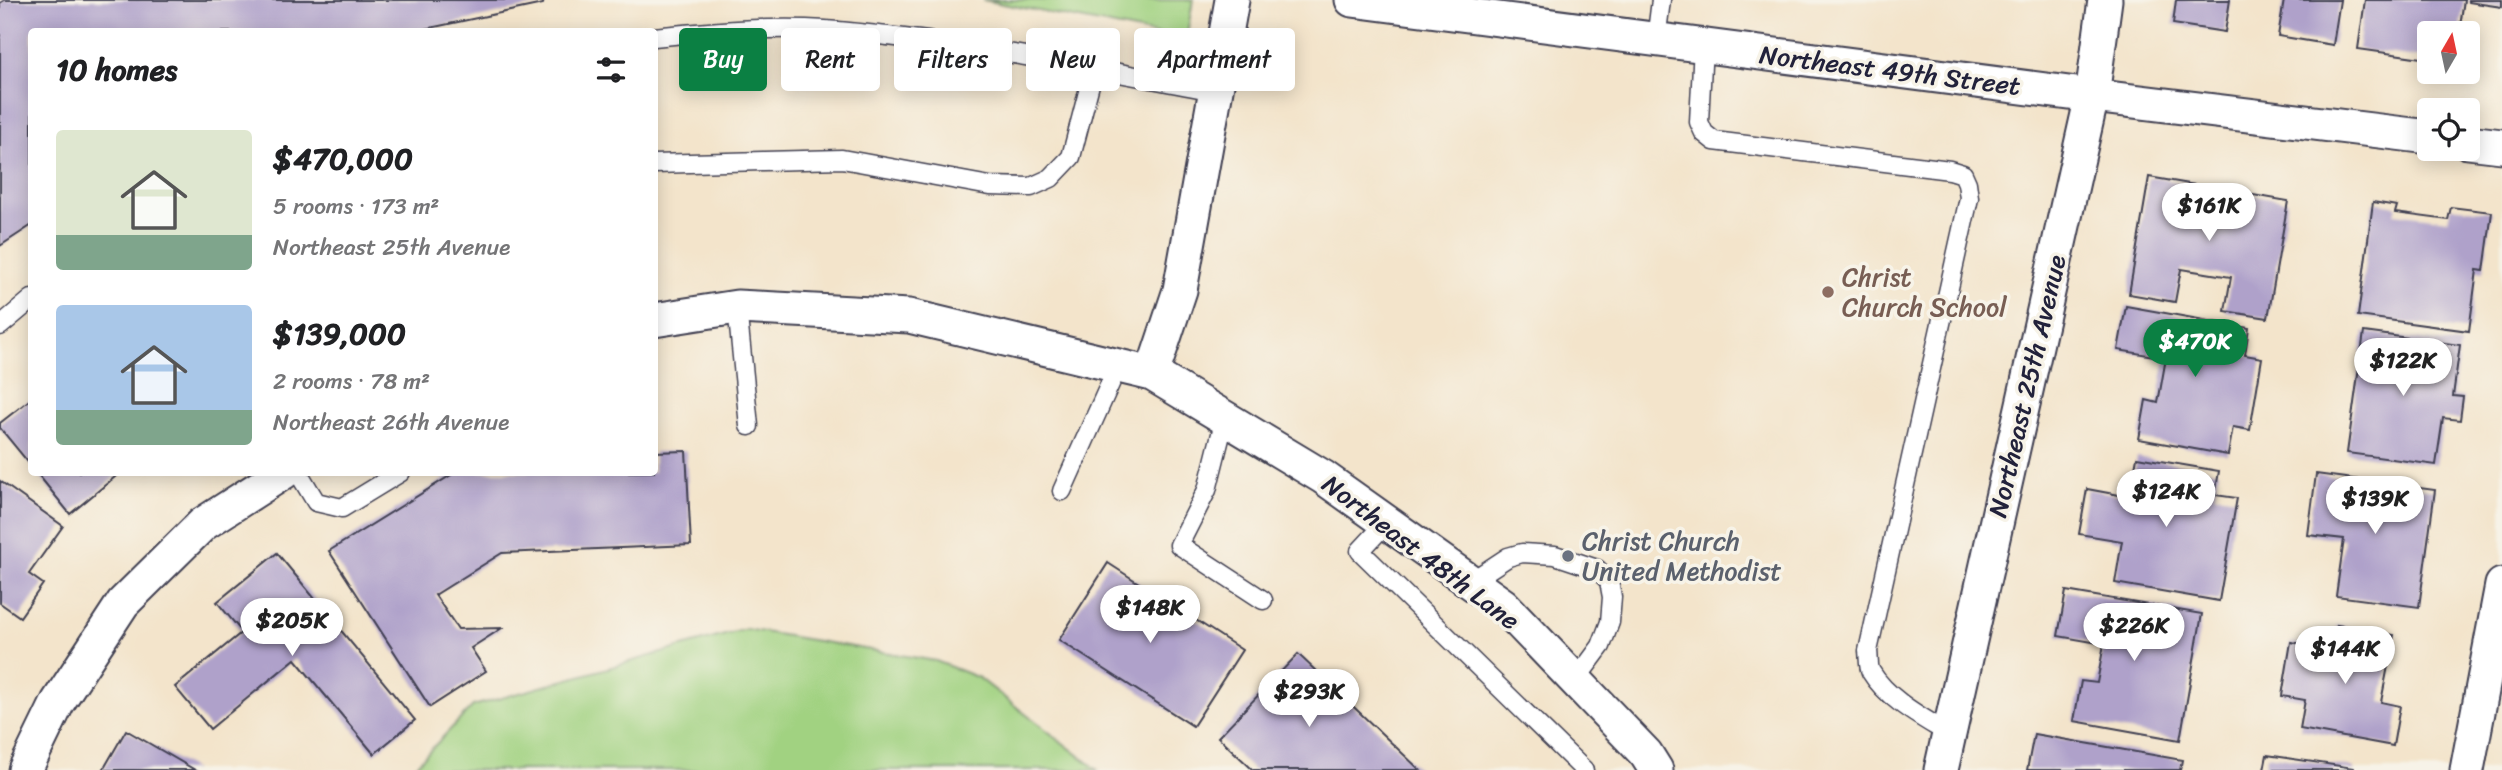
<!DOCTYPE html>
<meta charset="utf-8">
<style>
:root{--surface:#fff;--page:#f6f6f6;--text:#202124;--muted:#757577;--accent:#0b8043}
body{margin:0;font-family:Sriracha,sans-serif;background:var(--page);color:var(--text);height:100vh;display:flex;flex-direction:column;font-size:26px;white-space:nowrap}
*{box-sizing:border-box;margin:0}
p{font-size:23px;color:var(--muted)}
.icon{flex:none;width:38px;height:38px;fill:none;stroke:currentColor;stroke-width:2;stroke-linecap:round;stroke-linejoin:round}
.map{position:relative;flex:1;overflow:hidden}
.sheet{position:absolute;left:28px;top:28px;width:630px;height:448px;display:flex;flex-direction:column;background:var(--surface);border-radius:7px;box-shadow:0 4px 18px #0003}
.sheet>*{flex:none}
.top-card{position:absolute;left:679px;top:28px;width:665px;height:63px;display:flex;gap:14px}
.needle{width:46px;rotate:9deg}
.tools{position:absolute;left:2417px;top:21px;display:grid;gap:14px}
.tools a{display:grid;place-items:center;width:63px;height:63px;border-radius:7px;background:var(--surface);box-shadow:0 4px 18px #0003;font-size:35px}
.price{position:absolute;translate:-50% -60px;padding:0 16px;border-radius:24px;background:#fff;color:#222;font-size:23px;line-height:46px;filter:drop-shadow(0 2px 4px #0008)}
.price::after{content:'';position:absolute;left:50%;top:42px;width:21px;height:16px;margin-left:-10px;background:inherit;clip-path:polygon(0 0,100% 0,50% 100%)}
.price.current{background:var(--accent);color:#fff}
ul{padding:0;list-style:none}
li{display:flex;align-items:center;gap:21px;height:175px;padding:0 28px}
li span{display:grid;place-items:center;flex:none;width:196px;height:140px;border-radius:7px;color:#555}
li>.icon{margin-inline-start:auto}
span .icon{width:84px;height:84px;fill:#fffc;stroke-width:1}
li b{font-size:30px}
h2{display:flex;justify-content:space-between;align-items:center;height:84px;padding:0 28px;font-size:30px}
.tag{padding:0 24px;border-radius:7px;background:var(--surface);box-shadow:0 4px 18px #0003;font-size:24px;line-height:63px}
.tag.current{background:var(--accent);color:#fff}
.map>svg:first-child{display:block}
.green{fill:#a1d281;stroke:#627a5e;stroke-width:2}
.building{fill:#afa1ca}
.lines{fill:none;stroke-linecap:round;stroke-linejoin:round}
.lane-casing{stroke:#413f51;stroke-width:21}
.street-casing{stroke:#413f51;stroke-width:37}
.lane{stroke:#fff;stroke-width:18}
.street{stroke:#fff;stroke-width:33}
.education-dot{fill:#8d6e63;stroke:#f7f3e8;stroke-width:2.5}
.worship-dot{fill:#6b7280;stroke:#f7f3e8;stroke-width:2.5}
.labels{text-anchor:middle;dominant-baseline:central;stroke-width:7;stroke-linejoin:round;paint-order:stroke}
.street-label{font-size:26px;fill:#22223b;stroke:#f7f3e8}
.education-label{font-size:26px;fill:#785e54;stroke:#f7f3e8;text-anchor:start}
.worship-label{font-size:26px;fill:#5b616d;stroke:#f7f3e8;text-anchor:start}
</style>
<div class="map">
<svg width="2502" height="770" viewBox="0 0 2502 770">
<rect width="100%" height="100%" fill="#f7f3e8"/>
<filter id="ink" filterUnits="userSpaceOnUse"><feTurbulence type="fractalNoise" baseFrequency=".0143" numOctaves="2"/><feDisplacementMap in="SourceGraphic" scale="14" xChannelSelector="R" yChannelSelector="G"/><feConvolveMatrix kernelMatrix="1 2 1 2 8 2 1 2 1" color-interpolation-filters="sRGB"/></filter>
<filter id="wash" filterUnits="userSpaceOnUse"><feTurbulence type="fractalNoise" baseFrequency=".00686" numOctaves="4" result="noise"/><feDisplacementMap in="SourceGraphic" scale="28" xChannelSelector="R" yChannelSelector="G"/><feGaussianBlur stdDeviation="1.57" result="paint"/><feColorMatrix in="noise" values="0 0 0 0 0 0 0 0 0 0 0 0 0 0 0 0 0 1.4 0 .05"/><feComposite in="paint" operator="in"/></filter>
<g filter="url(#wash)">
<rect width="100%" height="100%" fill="#f3e4cb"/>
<!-- green -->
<g class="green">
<polygon points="983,0 1193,0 1186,40"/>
<polygon points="746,629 936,661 979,678 1098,770 411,770 473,706"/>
</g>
<g id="blocks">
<!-- building -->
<g class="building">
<polygon points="5,0 544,0 543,4 411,32 32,32 32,225 0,246 0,3"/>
<polygon points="2176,0 2230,0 2225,32 2173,24"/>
<polygon points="2284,0 2340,0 2333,45 2278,36"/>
<polygon points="2365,0 2464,0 2459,33 2429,33 2429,59 2358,49"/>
<polygon points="2468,0 2502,0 2502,7 2468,2"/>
<polygon points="2149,177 2288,201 2268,318 2225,311 2231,277 2181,269 2175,302 2129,294"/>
<polygon points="2373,202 2397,206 2395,213 2448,220 2451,207 2492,212 2484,271 2477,270 2469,331 2358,316"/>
<polygon points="2126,306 2249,328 2245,355 2262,358 2250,430 2233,427 2228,455 2139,439 2146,400 2158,403 2166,358 2118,350"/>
<polygon points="2364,332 2460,345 2453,396 2463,397 2460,420 2443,418 2436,465 2347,453"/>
<polygon points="32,398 32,467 0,428 0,423"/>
<polygon points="686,451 691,545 502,553 435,595 458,629 502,628 471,648 486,671 430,707 329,551 456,472 654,472 654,452"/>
<polygon points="2137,457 2219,471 2215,495 2237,498 2219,601 2115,583 2122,541 2079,534 2087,489 2130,497"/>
<polygon points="36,472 121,472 70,514"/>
<polygon points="2316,474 2435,490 2419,607 2336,596 2344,539 2308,535"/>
<polygon points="0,481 63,526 29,574 43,584 20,617 0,603"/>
<polygon points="277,553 415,720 374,754 295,659 210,729 175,687 242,632 217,602"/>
<polygon points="1108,563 1242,650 1193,726 1059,640"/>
<polygon points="2066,591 2202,614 2180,740 2074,721 2081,681 2097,683 2104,644 2058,636"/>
<polygon points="2337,625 2394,635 2381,702 2400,706 2393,746 2300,729 2305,700 2282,696 2291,642 2333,650"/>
<polygon points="1298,654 1420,770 1253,770 1218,737"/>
<polygon points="126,730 195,770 103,770"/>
<polygon points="2034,734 2182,760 2180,770 2027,770"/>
<polygon points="2267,755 2354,768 2354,770 2264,770"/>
</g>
</g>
</g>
<g filter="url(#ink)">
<use href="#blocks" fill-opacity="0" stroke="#413f51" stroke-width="2"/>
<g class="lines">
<!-- lane casing -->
<g class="lane-casing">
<g id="lane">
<path d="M654,37c56,-6 116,-11 171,-7 131,10 261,37 390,61"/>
<polyline points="1656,40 1661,0"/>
<path d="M1703,46l-4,76 5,11 10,8 236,29 13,4 4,9 2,15 -101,453c1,6 0,16 3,21 17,28 52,46 78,62"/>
<polyline points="654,164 842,159 990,186 1031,187 1051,178 1071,157 1094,69"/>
<polyline points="737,307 749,426"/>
<polyline points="0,326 32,299"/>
<polyline points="1225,418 1207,490 1179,545 1263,600"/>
<polyline points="298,472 316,502 342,508 401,472"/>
<polyline points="1062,491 1118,366"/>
<polyline points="1387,522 1360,551 1584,770"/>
<polyline points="1470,582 1508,557 1522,553 1555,555 1597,569 1609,581 1612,597 1610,622 1601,646 1575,681"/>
</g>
</g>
<!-- street casing -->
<g class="street-casing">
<g id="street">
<polyline points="1352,0 2092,96 2429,137"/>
<polyline points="2468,142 2502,146"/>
<polyline points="654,320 737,307 909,316 1152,374 1323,477 1503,605 1646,754 1656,770"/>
<polyline points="1152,374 1180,290 1232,0"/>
<polyline points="25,770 58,702 123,603 203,524 284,472"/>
<polyline points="1941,770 2092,96 2105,0"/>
<polyline points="2467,770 2502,585"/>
</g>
</g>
<!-- lane -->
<use href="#lane" class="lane"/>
<!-- street -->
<use href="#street" class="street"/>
</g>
</g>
<!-- markers -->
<circle class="education-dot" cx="1828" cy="292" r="7"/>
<circle class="worship-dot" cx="1568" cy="556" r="7"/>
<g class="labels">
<!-- street labels -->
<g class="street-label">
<text transform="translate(1890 70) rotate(7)">Northeast 49th Street</text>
<text transform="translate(2027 386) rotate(-77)">Northeast 25th Avenue</text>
<text transform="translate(1421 552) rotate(37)">Northeast 48th Lane</text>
</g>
<!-- education labels -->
<g class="education-label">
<text x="1842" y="277">Christ<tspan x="1842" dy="30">Church School</tspan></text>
</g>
<!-- worship labels -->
<g class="worship-label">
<text x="1582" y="541">Christ Church<tspan x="1582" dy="30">United Methodist</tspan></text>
</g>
</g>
</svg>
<div class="tools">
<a><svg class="needle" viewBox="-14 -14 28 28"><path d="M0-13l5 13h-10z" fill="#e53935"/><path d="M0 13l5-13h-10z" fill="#757577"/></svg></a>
<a><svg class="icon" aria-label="locate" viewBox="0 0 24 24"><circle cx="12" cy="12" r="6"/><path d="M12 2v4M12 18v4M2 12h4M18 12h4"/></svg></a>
</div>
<b class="price" style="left:2209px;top:243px">$161K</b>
<b class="price current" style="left:2195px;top:379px">$470K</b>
<b class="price" style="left:2403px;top:398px">$122K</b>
<b class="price" style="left:2166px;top:529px">$124K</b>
<b class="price" style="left:2375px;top:536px">$139K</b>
<b class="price" style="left:1150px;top:645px">$148K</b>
<b class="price" style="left:292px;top:658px">$205K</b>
<b class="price" style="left:2134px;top:663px">$226K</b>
<b class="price" style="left:2345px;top:686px">$144K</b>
<b class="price" style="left:1309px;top:729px">$293K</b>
<div class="top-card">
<a class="tag current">Buy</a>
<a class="tag">Rent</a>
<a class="tag">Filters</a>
<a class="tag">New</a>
<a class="tag">Apartment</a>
</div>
<section class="sheet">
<h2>10 homes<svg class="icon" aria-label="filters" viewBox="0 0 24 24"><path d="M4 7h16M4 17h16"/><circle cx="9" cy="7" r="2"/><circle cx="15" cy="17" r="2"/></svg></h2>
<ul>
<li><span style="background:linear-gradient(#dfe7d0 75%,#7fa58c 0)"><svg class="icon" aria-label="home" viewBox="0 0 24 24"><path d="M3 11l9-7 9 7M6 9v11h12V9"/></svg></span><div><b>$470,000</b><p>5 rooms · 173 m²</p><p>Northeast 25th Avenue</p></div></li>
<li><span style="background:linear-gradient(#a9c7e8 75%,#7fa58c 0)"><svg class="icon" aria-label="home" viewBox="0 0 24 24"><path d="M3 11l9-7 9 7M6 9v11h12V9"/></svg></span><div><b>$139,000</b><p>2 rooms · 78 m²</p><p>Northeast 26th Avenue</p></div></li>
</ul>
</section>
</div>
